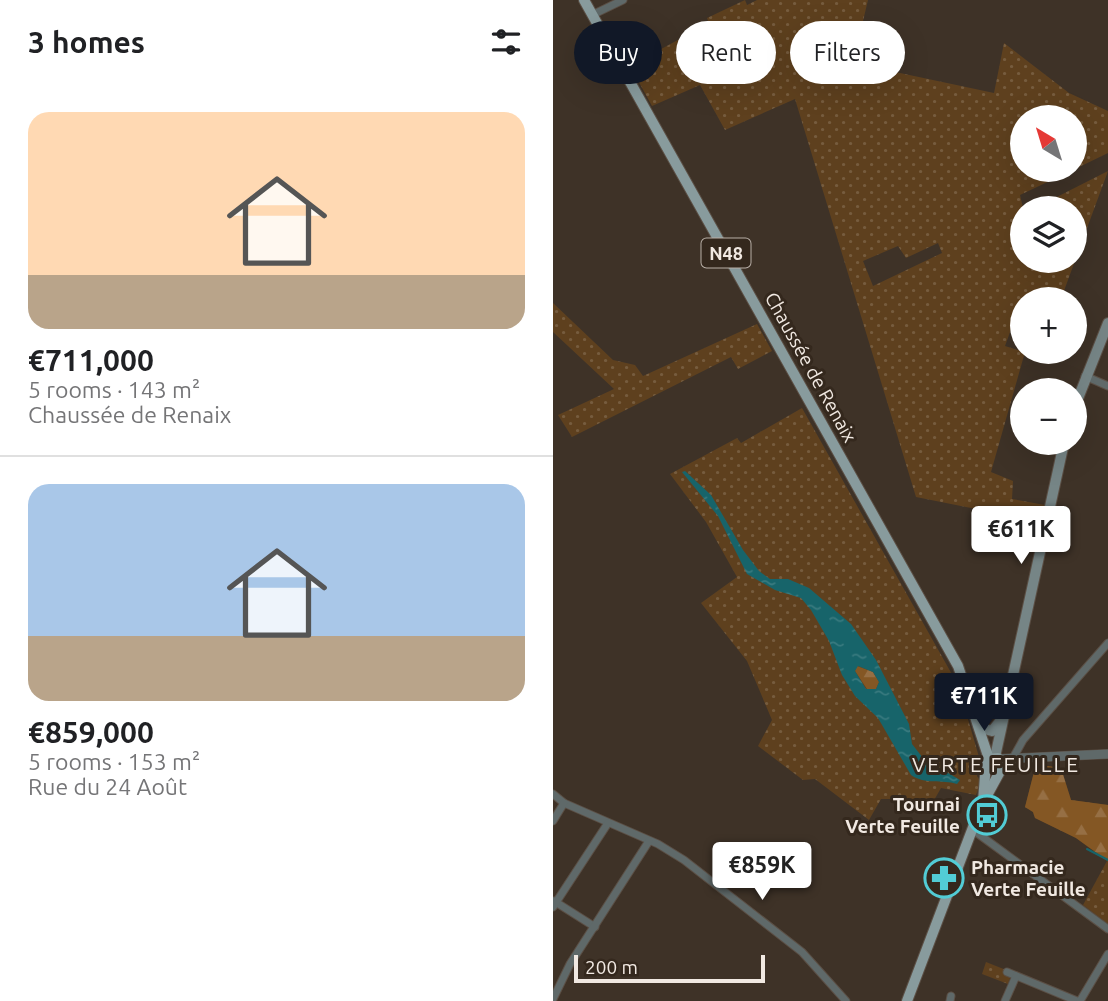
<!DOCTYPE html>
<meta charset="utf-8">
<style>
:root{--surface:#fff;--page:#f6f6f6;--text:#202124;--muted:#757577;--line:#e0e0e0;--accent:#111827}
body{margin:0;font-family:Ubuntu,sans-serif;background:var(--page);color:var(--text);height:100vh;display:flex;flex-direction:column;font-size:26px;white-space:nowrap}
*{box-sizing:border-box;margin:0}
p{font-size:23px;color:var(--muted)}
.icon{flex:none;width:38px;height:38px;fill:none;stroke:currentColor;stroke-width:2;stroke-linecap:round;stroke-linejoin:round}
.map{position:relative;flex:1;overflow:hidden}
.details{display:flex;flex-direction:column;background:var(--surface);width:553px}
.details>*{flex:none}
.banner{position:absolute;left:21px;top:21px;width:429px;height:63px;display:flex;gap:14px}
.needle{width:46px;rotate:322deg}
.controls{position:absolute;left:457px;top:105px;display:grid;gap:14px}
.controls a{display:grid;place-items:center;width:77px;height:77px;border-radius:50%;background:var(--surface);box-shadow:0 7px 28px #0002;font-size:35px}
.scale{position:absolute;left:21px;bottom:18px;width:191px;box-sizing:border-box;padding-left:7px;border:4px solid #f1e9e2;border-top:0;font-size:19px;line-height:24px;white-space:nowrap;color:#f1e9e2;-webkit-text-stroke:5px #34281d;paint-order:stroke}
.price{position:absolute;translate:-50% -60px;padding:0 16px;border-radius:7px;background:#fff;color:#222;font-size:23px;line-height:46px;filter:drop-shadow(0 2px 4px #0008)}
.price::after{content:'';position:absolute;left:50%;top:42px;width:21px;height:16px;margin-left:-10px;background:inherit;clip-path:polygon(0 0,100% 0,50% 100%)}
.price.active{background:var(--accent);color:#fff}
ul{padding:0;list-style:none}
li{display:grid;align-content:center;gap:14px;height:371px;padding:0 28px}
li+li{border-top:2px solid var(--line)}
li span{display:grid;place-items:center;height:217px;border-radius:21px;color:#555}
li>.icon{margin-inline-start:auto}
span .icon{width:126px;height:126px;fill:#fffc;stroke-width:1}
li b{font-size:30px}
h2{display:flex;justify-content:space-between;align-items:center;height:84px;padding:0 28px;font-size:30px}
.pill{padding:0 24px;border-radius:32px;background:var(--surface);box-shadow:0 7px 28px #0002;font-size:24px;line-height:63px}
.pill.active{background:var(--accent);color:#fff}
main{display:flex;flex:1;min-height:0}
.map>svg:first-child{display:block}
.grass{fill:url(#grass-dots);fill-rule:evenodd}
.forest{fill:url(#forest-firs)}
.water{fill:url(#water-ripples);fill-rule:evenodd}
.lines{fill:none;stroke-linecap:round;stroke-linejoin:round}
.stream{stroke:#17646a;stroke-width:2}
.minor-casing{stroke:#5b4f45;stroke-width:9}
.tertiary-casing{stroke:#5b4f45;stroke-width:10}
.secondary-casing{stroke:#5b4f45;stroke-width:12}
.primary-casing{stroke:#5b4f45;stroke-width:12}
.minor{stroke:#5f6969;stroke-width:7}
.tertiary{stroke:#5f6969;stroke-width:9}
.secondary{stroke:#768586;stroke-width:10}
.primary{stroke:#889b9d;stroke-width:10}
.labels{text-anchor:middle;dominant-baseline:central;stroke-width:6;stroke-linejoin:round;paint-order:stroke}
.shield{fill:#34281d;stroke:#b8afa7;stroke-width:2}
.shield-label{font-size:18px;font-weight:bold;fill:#f1e9e2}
.street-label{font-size:19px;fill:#f1e9e2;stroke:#34281d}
.poi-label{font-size:19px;font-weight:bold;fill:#f1e9e2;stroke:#34281d;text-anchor:end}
.neighbourhood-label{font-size:21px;letter-spacing:2px;fill:#f1e9e2;stroke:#34281d}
</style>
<main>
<section class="details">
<h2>3 homes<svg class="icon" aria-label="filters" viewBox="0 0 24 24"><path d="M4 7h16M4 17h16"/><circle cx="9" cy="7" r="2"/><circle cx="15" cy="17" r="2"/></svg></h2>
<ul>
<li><span style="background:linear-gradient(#ffd9b3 75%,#b9a48a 0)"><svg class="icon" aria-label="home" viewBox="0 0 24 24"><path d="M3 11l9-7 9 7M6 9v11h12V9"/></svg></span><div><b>€711,000</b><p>5 rooms · 143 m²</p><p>Chaussée de Renaix</p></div></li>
<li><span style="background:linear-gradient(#a9c7e8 70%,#b9a48a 0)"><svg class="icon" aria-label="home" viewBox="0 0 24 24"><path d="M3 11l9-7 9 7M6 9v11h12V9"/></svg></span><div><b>€859,000</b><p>5 rooms · 153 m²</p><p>Rue du 24 Août</p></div></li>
</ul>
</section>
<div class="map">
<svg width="555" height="1001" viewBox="0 0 555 1001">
<defs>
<pattern id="grass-dots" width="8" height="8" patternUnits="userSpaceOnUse" patternTransform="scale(1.75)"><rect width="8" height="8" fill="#5e401e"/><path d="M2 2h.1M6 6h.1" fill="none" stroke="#765c3e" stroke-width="1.8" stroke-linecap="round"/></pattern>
<pattern id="forest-firs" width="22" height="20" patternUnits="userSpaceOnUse" patternTransform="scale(1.75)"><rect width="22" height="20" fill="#845724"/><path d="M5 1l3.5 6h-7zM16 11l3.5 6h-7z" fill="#966f44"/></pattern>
<pattern id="water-ripples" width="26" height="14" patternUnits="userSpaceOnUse" patternTransform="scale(1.75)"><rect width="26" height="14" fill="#17646a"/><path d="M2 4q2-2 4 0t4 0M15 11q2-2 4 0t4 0" fill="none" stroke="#397a7f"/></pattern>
</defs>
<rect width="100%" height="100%" fill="#3e3227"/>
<!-- grass -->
<g class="grass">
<path d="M192,0l2,5 10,-5h111l-15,63 141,30 10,-50 65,50 39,18v42l-33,16v-52h-53v53h51l-53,25 3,13 -1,53h53v-53h-40l73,-37 -47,128h-39l-17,47 20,6 -34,120 22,9 -1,18 33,6 -4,17 -125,-25 -121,-398 -70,31 -25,-45 -48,21 -22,-40 79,-43 -2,-5zM385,243l4,10 -69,33 -10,-25 35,-15 8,12z"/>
<polygon points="0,303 60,360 82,365 90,376 204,324 219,351 185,369 178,357 19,437 5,415 61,389 0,332"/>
<polygon points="249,408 405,685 426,757 424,776 428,782 423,795 388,788 380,802 350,808 337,799 328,799 316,820 262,779 250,780 205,746 219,720 194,661 148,603 184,577 153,522 117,474 184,438 188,443"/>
<polygon points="487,765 508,768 518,800 555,805 555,924 530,905 554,861 523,838 482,818 480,812 472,807 481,772"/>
<polygon points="433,962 453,970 452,975 457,978 455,984 429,974"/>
</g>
<!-- forest -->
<g class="forest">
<polygon points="304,666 320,672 326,682 323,689 314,689 302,671"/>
<polygon points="487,765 508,768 518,800 555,805 555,861 523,838 482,818 480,812 472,807 481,772"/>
</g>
<!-- water -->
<path class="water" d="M132,471l26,24 32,55 16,21 11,8h18l21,9 42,36 25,36 33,64 3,20 11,14 37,22 -3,4c-15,-5 -32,1 -46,-9l-33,-57 -23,-22 -13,-21 -13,-34 -18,-31 -10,-12 -26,-8 -28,-16 -29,-58 -36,-44zM305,666l15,6 6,10 -3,7h-10l-11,-18z"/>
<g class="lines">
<!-- stream -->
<polyline class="stream" points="534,849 555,860"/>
<!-- minor casing -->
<g class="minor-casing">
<g id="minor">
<polyline points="39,15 70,0"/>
<polyline points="532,376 555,386"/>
<polyline points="460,758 470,740 555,643"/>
<polyline points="0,794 11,803 105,844 131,860 249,952 293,1001"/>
<polyline points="0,821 11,803"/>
<polyline points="420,830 555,929"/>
<polyline points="1,901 42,927"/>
<polyline points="0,907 55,823"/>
<polyline points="454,972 524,1001"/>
<polyline points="0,999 17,964 96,841"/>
<polyline points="397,1001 398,996"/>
<polyline points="452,1001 463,976"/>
<polyline points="527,1001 555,954"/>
</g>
</g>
<!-- tertiary casing -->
<g class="tertiary-casing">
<polyline id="tertiary" points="446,759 555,754"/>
</g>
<!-- secondary casing -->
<g class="secondary-casing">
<g id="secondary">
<polyline points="522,406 555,323"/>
<polyline points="428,728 439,731 449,719"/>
<polyline points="442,757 511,443"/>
</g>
</g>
<!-- primary casing -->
<g class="primary-casing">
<g id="primary">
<polyline points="31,0 405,666 436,759"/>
<polyline points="432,799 450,766 445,758 436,759"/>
<polyline points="354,1001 430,801 433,764 436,759"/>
</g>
</g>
<!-- minor -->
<use href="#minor" class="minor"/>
<!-- tertiary -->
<use href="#tertiary" class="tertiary"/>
<!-- secondary -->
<use href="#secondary" class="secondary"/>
<!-- primary -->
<use href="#primary" class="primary"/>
</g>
<!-- icons -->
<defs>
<g id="bus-ring" transform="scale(2.0125)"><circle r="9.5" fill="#34281d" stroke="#52ccd5" stroke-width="1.5"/><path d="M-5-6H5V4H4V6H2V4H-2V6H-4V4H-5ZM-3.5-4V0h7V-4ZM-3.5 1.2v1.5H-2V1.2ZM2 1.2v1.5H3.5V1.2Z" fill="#52ccd5"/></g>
<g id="pharmacy-ring" transform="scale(2.0125)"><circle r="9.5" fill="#34281d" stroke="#52ccd5" stroke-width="1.5"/><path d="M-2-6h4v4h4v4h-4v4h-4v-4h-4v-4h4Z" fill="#52ccd5"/></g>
</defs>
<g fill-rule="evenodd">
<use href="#bus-ring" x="434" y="815"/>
<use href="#pharmacy-ring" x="391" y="878"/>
</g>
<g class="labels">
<!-- shield labels -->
<rect class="shield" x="148.5" y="238.5" width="49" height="29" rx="5"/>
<g class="shield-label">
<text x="173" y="253">N48</text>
</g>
<!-- street labels -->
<g class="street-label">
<text transform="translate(258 367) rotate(61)">Chaussée de Renaix</text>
</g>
<!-- poi labels -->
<g class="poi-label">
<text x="407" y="804">Tournai<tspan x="407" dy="22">Verte Feuille</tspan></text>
<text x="418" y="867" text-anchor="start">Pharmacie<tspan x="418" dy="22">Verte Feuille</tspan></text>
</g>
<!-- neighbourhood labels -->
<g class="neighbourhood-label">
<text x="443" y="764">VERTE FEUILLE</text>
</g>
</g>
</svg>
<div class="controls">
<a><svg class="needle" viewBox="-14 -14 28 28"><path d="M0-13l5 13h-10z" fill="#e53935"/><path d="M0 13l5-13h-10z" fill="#757577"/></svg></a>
<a><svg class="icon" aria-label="layers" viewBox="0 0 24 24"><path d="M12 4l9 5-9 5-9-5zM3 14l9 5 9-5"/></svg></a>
<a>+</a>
<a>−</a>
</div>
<div class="scale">200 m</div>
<b class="price" style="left:468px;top:566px">€611K</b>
<b class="price active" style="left:431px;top:733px">€711K</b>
<b class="price" style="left:209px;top:902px">€859K</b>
<div class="banner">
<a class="pill active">Buy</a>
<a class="pill">Rent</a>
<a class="pill">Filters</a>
</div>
</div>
</main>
